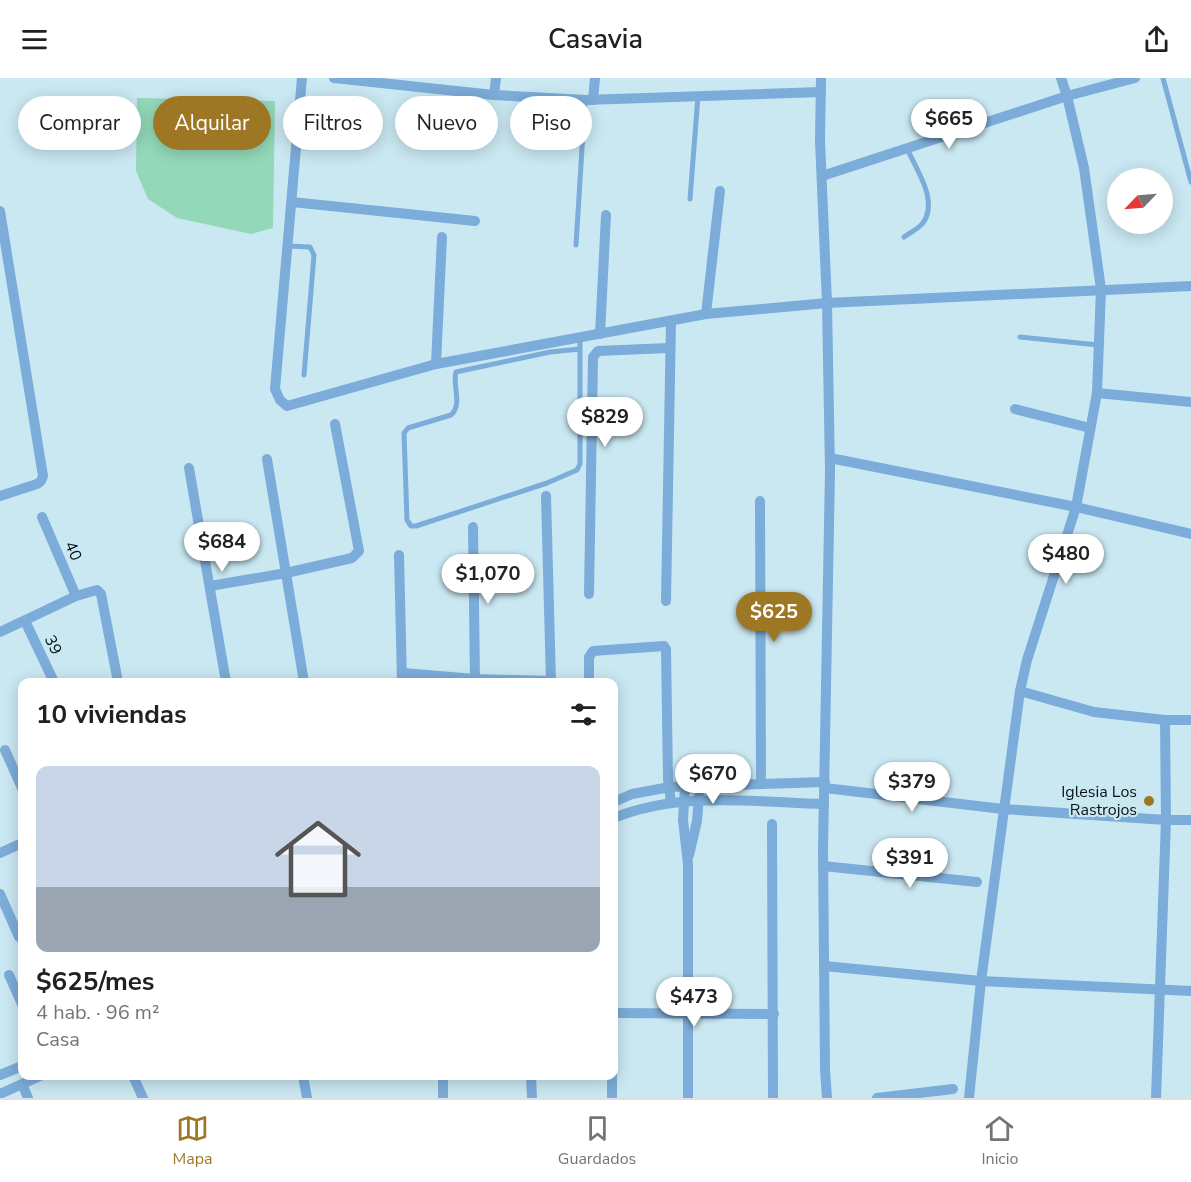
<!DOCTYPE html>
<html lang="es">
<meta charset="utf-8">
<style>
:root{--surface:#fff;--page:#f2f2f2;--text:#202124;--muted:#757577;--line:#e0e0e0;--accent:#9e7724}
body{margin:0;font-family:"Nunito Sans",sans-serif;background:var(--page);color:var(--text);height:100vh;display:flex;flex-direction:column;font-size:22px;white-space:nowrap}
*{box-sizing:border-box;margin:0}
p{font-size:20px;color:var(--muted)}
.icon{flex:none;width:33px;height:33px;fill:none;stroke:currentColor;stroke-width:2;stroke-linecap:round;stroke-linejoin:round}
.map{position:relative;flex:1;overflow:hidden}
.sheet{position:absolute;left:18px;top:600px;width:600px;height:402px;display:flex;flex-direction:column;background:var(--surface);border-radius:12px;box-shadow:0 3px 15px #0003}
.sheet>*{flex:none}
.guide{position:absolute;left:18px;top:18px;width:600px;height:54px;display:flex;gap:12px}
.needle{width:39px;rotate:245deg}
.tools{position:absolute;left:1107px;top:90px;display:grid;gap:12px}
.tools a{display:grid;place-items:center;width:66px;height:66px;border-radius:50%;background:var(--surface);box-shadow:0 3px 15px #0003;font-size:30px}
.price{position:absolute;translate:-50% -51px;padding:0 14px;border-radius:21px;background:#fff;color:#222;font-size:20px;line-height:39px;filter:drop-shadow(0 2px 3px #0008)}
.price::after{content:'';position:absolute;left:50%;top:36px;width:18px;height:14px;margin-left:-9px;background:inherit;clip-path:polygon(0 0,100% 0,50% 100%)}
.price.current{background:var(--accent);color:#fff}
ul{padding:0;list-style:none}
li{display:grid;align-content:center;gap:12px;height:318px;padding:0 18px}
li+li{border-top:2px solid var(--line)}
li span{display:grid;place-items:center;height:186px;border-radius:12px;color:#555}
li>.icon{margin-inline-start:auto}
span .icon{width:108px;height:108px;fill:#fffc;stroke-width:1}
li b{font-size:26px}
h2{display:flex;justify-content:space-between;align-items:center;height:72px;padding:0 18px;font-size:26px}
.chip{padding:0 21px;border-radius:27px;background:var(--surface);box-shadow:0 3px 15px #0003;font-size:21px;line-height:54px}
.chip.current{background:var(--accent);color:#fff}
header{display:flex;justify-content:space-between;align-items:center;height:78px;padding:0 18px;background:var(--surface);font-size:27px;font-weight:600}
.tabs{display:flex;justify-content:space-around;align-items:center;height:84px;border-top:2px solid var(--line);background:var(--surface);font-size:16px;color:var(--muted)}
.tabs a{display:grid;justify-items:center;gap:3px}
.tabs .current{color:var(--accent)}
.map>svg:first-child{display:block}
.green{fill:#93d8b9}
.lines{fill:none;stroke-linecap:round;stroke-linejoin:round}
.service{stroke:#7cacd9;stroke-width:5}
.minor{stroke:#7cacd9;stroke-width:10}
.poi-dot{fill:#9e7724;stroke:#cae8f2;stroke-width:2}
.labels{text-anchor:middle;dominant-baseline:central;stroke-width:4.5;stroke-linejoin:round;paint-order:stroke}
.street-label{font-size:16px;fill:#081316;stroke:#cae8f2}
.poi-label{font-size:16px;fill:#081316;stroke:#cae8f2;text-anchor:end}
</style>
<header><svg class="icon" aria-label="menu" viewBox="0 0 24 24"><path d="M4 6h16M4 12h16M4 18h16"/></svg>Casavia<svg class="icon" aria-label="share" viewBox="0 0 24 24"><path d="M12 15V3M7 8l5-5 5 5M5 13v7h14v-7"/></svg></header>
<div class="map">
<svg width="1191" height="1020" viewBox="0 0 1191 1020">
<rect width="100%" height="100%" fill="#cae8f2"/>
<!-- green -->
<polygon class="green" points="137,20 275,23 273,150 251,156 177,140 148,121 136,93"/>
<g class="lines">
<!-- service -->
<g class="service">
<polyline points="1163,0 1191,104"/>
<polyline points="472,50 478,15"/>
<polyline points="690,121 698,18"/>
<path d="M904,159c6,-4 15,-9 19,-14 16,-23 -7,-53 -16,-75"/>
<polyline points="576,167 585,22"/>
<polyline points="288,168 310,169 314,177 304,297"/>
<path d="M580,258v128l-3,6 -30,13 -131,43h-5l-4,-6 -3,-87 4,-5 43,-13c12,-11 1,-30 5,-43l94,-20 30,-3"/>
<polyline points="1020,259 1098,267"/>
</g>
<!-- minor -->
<g class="minor">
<polyline points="302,0 275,311 280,322 287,328 436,286 706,236 827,225 1191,208"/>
<polyline points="334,0 494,17 585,22 821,14"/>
<polyline points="821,0 820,63 827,225 830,393 823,771 825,991 827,1020"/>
<polyline points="494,17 496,0"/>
<polyline points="593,22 595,0"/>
<polyline points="822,98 1067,18 1135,0"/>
<polyline points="292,124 475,143"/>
<polyline points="0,133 43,398 41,403 37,406 0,418"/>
<polyline points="706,236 720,113"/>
<polyline points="600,256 606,137"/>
<polyline points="436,286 442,159"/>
<polyline points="1097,315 1191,324"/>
<polyline points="1015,331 1090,350"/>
<polyline points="830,380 1076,429 1191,456"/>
<polyline points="267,381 304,604"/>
<polyline points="189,390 226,604"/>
<polyline points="546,418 551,604"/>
<polyline points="760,423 761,706"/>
<polyline points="42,439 76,518"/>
<polyline points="473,449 475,604"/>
<polyline points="399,477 402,604"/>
<polyline points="210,508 286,495 352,480 359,473 335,346"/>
<polyline points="589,516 593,279 598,273 669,270"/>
<polyline points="666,523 671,243"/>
<polyline points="25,543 54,604"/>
<polyline points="0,554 76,518 97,512 101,516 118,604"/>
<polyline points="403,595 475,601 551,603"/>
<polyline points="589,604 589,579 593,573 664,568 666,571 668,701 671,724"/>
<polyline points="1020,613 1094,634 1165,642 1191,642"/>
<polyline points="5,672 22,710"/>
<polyline points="685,709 683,742 688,786 688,1020"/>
<polyline points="825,710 1003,731 1166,742 1191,742"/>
<polyline points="614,724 632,716 670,709 825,704"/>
<path d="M614,740c65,-27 141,-16 210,-14"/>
<polyline points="772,746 773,1020"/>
<polyline points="0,775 22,765"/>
<polyline points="689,777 697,743 699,718"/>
<polyline points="823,788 977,804"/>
<polyline points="0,816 19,859"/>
<polyline points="824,888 981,903 1191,913"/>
<polyline points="9,897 22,926"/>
<polyline points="614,935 774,936"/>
<polyline points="0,997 22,988"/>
<polyline points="133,998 143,1020"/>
<polyline points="303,998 307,1020"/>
<polyline points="443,998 443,1020"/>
<polyline points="531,998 532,1020"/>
<polyline points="612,998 612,1020"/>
<polyline points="22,1006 28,1020"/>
<polyline points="0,1016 40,998"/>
<polyline points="877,1020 953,1011"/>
<polyline points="969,1020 981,903 1020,613 1027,582 1076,429 1097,315 1101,211 1084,90 1067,18 1061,0"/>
<polyline points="1156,1020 1166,742 1165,642"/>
</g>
</g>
<!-- markers -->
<circle class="poi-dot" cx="1149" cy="723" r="6"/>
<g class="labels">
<!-- street labels -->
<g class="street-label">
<text transform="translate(73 473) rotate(67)">40</text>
<text transform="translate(53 567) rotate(64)">39</text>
</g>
<!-- poi labels -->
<g class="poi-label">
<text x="1137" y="714">Iglesia Los<tspan x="1137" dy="18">Rastrojos</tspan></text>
</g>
</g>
</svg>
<div class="tools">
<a><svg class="needle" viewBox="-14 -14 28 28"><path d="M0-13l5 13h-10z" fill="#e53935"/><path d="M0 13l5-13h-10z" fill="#757577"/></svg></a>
</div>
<b class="price" style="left:949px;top:72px">$665</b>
<b class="price" style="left:605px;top:370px">$829</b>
<b class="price" style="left:222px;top:495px">$684</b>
<b class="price" style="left:1066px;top:507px">$480</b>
<b class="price" style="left:488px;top:527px">$1,070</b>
<b class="price current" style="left:774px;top:565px">$625</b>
<b class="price" style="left:713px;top:727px">$670</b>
<b class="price" style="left:912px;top:735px">$379</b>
<b class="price" style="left:910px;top:811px">$391</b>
<b class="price" style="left:694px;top:950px">$473</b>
<div class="guide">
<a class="chip">Comprar</a>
<a class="chip current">Alquilar</a>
<a class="chip">Filtros</a>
<a class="chip">Nuevo</a>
<a class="chip">Piso</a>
</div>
<section class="sheet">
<h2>10 viviendas<svg class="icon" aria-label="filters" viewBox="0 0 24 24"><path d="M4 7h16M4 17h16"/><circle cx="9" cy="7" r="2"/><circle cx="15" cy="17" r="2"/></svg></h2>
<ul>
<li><span style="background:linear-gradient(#c9d6e8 65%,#9aa5b1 0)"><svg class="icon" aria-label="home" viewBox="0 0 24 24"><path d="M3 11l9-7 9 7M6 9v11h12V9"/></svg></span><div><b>$625/mes</b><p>4 hab. · 96 m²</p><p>Casa</p></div></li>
</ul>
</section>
</div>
<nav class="tabs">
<a class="current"><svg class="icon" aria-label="map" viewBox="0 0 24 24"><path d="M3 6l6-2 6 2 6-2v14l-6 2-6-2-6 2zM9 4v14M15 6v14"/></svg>Mapa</a>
<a><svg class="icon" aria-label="saved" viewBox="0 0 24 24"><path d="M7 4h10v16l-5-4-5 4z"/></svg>Guardados</a>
<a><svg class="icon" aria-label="home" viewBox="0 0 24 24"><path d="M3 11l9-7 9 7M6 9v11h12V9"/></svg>Inicio</a>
</nav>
